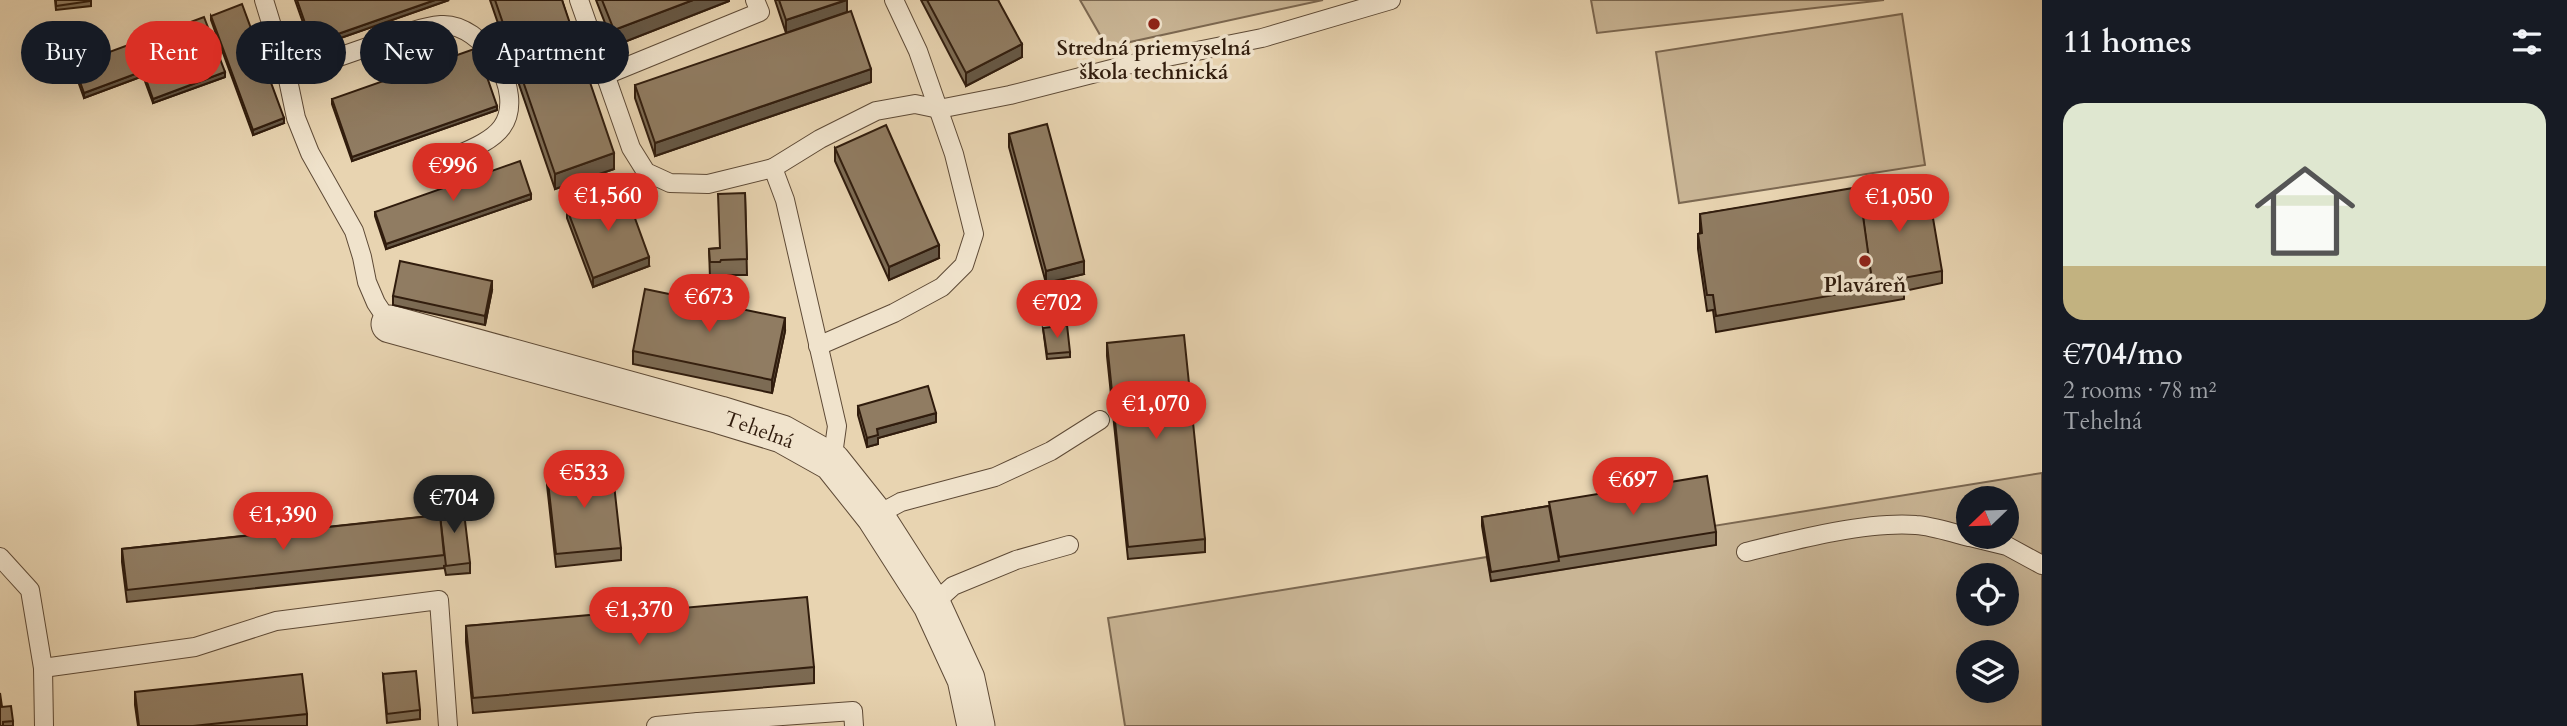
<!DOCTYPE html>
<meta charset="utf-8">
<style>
:root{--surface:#171b24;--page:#242831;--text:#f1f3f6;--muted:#9ea1a6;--line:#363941;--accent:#d93025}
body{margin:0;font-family:Cardo,serif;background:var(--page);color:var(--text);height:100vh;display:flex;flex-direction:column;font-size:26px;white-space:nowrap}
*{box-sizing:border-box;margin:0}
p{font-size:23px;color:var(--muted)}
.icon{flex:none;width:38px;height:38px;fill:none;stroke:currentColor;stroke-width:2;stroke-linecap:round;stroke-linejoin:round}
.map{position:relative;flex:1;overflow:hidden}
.sheet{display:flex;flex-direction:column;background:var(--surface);width:525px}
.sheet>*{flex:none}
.top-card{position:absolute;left:21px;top:21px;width:665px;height:63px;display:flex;gap:14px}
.needle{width:46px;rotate:247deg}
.fabs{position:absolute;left:1956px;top:486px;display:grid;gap:14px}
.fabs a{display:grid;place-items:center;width:63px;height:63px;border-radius:50%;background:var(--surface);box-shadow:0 7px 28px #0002;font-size:35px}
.price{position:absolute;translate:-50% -60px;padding:0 16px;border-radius:24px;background:var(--accent);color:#fff;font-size:23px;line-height:46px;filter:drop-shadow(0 2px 4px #0008)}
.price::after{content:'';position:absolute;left:50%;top:42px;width:21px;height:16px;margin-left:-10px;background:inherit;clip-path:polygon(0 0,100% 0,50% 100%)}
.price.current{background:#222;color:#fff}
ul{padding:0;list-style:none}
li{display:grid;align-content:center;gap:14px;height:371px;padding:0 21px}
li+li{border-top:2px solid var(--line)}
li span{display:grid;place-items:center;height:217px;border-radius:21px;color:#555}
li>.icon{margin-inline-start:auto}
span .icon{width:126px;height:126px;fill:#fffc;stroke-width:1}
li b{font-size:30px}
h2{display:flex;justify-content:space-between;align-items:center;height:84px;padding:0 21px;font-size:30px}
.tag{padding:0 24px;border-radius:32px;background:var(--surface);box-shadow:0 7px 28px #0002;font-size:24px;line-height:63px}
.tag.current{background:var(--accent);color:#fff}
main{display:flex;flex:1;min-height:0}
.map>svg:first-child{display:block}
.green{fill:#c9b595;stroke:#7c6851;stroke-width:2;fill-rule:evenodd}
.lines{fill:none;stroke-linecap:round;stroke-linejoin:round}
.lane-casing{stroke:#5e4a36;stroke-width:20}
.street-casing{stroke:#5e4a36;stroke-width:39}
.lane{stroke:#f0e3cc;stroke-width:18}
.street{stroke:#f0e3cc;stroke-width:37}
.wall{fill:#7c6b54;stroke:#301c0d;stroke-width:2}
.shaded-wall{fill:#655745;stroke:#301c0d;stroke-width:2}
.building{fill:#907c62;stroke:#301c0d;stroke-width:2}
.poi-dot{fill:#8f2418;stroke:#f0e3cc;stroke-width:2.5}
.labels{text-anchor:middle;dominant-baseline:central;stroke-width:7;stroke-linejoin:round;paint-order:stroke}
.poi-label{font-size:21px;font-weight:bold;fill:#301c0d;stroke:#f0e3cc}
.street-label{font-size:21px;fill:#301c0d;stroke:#f0e3cc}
</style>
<main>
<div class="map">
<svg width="2042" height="726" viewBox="0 0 2042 726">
<rect width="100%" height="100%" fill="#e8d4b1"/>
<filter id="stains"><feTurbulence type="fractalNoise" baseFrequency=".00286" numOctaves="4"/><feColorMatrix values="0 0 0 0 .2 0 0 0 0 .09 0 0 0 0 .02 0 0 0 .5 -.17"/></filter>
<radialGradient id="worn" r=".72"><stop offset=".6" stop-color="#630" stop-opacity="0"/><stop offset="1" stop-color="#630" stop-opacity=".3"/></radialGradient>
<!-- green -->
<g class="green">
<polygon points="1080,0 1323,0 1107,47"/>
<polygon points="1591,0 1884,0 1597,33"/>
<polygon points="1902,14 1925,165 1679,203 1656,52"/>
<path d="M2042,473v253h-917l-17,-108 379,-61 5,24 223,-36 -2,-19zM1969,499h38v38h-38zM1969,576h38v38h-38zM1969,653h38v38h-38z"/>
</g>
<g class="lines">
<!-- lane casing -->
<g class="lane-casing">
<g id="lane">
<polyline points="264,0 287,75 296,118 310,153 354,231 362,257 367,282 376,303 390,324"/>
<polyline points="579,0 631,148 646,172 670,183 708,184 773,168 785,200 837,426 832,462"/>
<path d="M287,75c31,-11 61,-21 92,-32 19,-7 41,-16 62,-18 42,-3 86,67 61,102 -12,17 -42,26 -60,35"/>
<polyline points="606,75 760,12 755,0"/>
<polyline points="773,168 820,139 876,111 915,104 939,109 1010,95 1127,65 1262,38 1391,0"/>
<polyline points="818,346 894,313 942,287 964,265 974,234 954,154 918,51 894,0"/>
<polyline points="875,516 901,502 995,477 1051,451 1100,420"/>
<polyline points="1970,537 2007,546 2042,565"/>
<path d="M1746,552c48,-12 121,-31 170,-27 17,1 36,8 53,12"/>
<polyline points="0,557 30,590 43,668 44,726"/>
<polyline points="932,605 953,586 1016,560 1069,545"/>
<polyline points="43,668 195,647 276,621 439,600 448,726"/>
<polyline points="698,722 853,711 854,726"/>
<polyline points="656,726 698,722 698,726"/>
</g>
</g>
<!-- street casing -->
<g class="street-casing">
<polyline id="street" points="390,324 720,415 782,434 832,462 875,516 932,605 966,679 976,726"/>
</g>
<!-- lane -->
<use href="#lane" class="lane"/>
<!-- street -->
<use href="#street" class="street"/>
</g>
<!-- wall -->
<g class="wall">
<polygon points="55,0 91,0 91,6 56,10"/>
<polygon points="295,0 449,0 312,48"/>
<polygon points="490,0 562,0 614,169 555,189"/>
<polygon points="596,0 729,0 729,1 614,46"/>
<polygon points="775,0 846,0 786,33"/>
<polygon points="921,0 998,0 1022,57 966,86"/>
<polygon points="211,16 284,123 253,135 211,20"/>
<polygon points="74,65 225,77 153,103 143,76 84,98 74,70"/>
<polygon points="871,82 655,156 635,98 635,85"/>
<polygon points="332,99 497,110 352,161 332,104"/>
<polygon points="1009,134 1084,274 1046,283 1009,147"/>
<polygon points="835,148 939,258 889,280 835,161"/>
<polygon points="1859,189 1888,190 1942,271 1942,283 1904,291 1904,299 1716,332 1713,310 1707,311 1698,249 1698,234 1700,233 1700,214"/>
<polygon points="745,193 747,275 721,275 720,278 710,278 709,249 720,248"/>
<polygon points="531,199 386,249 375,216 375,212"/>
<polygon points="567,209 649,266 593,287 567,218"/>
<polygon points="492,290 485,325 393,305 393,296"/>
<polygon points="1043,328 1070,352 1070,357 1047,359"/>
<polygon points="785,331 772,393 633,364 633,351"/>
<polygon points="1107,343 1205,539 1205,552 1128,559 1107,356"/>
<polygon points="858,406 936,422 878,438 878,444 867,447 858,415"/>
<polygon points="547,473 621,548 621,560 556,567 547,485"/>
<polygon points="1549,506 1716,532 1716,545 1491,581 1482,526 1482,517"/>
<polygon points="439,507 470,563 470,573 446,575 444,565 444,568 127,602 122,562 122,549 439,515"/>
<polygon points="649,611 814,667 814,683 473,713 466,642 466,626"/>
<polygon points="383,674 420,710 420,719 387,723"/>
<polygon points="135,692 307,714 307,726 138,726 135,705"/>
<polygon points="2,707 13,721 13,726 0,726"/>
</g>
<!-- shaded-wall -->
<g class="shaded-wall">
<polygon points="435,0 449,0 312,48 312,43"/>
<polygon points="693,0 729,0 729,1 614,46 614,30"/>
<polygon points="847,0 847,12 786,33 786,20"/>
<polygon points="1022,44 1022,57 966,86 966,73"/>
<polygon points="871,69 871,82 655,156 655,143"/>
<polygon points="143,71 143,76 84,98 84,93"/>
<polygon points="225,72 225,77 153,103 153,99"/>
<polygon points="497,106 497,110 352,161 352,157"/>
<polygon points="284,118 284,123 253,135 253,130"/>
<polygon points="614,153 614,169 555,189 555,174"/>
<polygon points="531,194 531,199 386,249 386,244"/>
<polygon points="939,245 939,258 889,280 889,267"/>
<polygon points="649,257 649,266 593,287 593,278"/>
<polygon points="1084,261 1084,274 1046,283 1046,271"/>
<polygon points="492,281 492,290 485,325 485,316"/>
<polygon points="785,318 785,331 772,393 772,380"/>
<polygon points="936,413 936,422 878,438 878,444 867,447 867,438 877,429"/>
</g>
<!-- building -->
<g class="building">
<polygon points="56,0 91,0 91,1 56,6"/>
<polygon points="297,0 435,0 312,43"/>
<polygon points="495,0 562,0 614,153 555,174"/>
<polygon points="602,0 693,0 614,30"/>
<polygon points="779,0 846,0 786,20"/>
<polygon points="927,0 998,0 1022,44 966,73"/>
<polygon points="242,4 284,118 253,130 211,16"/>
<polygon points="851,11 871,69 655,143 635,85"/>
<polygon points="204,17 225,72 153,99 143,71 84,93 74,65"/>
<polygon points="477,48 497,106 352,157 332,99"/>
<polygon points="1047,124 1084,261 1046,271 1009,134"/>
<polygon points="886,125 939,245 889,267 835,148"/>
<polygon points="520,161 531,194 386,244 375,212"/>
<polygon points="1927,183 1942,271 1903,278 1904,286 1873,291 1859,189 1887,185 1888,190"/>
<polygon points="1859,187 1873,288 1716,316 1713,295 1707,295 1698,234 1702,233 1700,214"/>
<polygon points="624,188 649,257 593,278 567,209"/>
<polygon points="745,193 747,259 721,260 720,262 710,262 709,249 720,248 718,194"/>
<polygon points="400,261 492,281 485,316 393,296"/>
<polygon points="645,289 785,318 772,380 633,351"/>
<polygon points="1067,325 1070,352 1047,354 1043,328"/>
<polygon points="1184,335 1205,539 1128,547 1107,343"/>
<polygon points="928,386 936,413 877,429 878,435 867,438 858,406"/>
<polygon points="612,466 621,548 556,554 547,473"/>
<polygon points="1707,476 1716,532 1559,557 1549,502"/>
<polygon points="463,504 470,563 446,566 439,507"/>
<polygon points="1549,506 1559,561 1491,572 1482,517"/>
<polygon points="440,515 444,555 127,590 122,549"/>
<polygon points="807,597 814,667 473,698 466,626 623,612 623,609 648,607 649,611"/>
<polygon points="416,671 420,710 387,714 383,674"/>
<polygon points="302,674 307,714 193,726 139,726 135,692"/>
<polygon points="0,693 2,707 11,706 13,721 3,722 3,726 0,726"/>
</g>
<!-- markers -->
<g class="poi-dot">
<circle cx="1154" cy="24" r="7"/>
<circle cx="1865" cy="261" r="7"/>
</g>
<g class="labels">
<!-- poi labels -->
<g class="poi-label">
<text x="1154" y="48">Stredná priemyselná<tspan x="1154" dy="24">škola technická</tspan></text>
<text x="1865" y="285">Plaváreň</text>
</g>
<!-- street labels -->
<g class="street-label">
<text transform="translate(759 430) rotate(20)">Tehelná</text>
</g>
</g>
<rect width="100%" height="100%" filter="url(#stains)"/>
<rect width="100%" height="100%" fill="url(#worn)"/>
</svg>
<div class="fabs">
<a><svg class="needle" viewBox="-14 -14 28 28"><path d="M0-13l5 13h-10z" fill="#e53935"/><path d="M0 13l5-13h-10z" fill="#9ea1a6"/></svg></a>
<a><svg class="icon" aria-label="locate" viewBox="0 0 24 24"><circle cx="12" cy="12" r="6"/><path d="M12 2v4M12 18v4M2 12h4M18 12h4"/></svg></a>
<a><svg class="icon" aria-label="layers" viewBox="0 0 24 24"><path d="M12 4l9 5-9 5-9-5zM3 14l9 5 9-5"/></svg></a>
</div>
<b class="price" style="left:453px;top:203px">€996</b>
<b class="price" style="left:608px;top:233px">€1,560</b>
<b class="price" style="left:1899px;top:234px">€1,050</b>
<b class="price" style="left:709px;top:334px">€673</b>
<b class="price" style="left:1057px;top:340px">€702</b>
<b class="price" style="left:1156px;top:441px">€1,070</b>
<b class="price" style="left:584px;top:510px">€533</b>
<b class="price" style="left:1633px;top:517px">€697</b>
<b class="price current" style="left:454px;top:535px">€704</b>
<b class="price" style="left:283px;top:552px">€1,390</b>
<b class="price" style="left:639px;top:647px">€1,370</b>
<div class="top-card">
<a class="tag">Buy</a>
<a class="tag current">Rent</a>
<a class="tag">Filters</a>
<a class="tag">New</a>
<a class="tag">Apartment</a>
</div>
</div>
<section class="sheet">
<h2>11 homes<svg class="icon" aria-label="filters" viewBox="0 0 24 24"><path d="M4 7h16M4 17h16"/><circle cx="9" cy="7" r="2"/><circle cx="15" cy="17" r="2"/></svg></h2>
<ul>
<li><span style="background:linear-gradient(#dfe7d0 75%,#c2b280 0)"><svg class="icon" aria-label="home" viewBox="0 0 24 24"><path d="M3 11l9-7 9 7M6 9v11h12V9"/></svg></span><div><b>€704/mo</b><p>2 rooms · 78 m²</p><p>Tehelná</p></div></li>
</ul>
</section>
</main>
